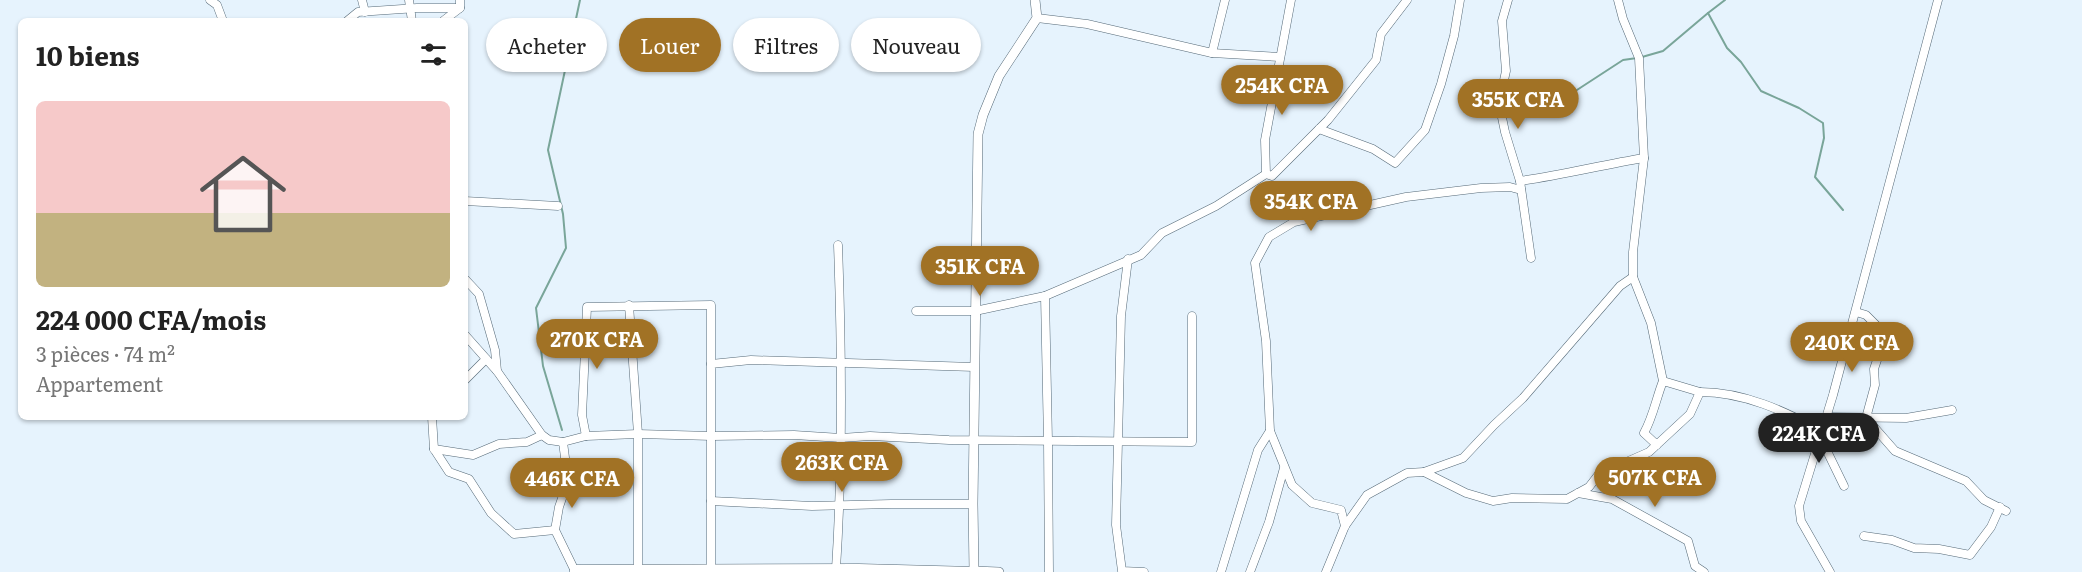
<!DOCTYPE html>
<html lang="fr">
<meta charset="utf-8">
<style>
:root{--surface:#fff;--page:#f2f2f2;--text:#222;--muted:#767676;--line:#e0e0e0;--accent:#a17225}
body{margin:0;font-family:Literata,serif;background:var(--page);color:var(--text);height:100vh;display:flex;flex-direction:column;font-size:22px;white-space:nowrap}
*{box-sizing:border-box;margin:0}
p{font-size:20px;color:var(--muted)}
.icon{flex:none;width:33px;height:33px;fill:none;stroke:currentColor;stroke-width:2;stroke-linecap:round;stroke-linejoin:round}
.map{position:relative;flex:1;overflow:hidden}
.panel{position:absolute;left:18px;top:18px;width:450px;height:402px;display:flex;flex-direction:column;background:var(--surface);border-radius:9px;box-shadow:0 2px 4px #0004}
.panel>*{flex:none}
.banner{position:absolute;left:486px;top:18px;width:570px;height:54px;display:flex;gap:12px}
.price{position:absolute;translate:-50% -51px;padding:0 14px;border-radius:21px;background:var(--accent);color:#fff;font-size:20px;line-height:39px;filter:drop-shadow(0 2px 3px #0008)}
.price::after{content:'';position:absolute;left:50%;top:36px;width:18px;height:14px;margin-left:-9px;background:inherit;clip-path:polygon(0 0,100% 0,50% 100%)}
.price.on{background:#222;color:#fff}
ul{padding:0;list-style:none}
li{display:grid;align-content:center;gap:12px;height:318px;padding:0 18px}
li+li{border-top:2px solid var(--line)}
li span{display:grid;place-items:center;height:186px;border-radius:9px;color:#555}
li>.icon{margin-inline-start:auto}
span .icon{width:108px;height:108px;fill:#fffc;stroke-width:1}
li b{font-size:26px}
h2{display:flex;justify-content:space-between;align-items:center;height:72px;padding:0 18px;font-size:26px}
.chip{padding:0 21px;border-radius:27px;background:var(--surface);box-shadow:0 2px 4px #0004;font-size:21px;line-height:54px}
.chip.on{background:var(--accent);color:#fff}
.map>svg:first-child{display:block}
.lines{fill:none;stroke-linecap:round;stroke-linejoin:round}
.stream{stroke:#79a599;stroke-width:2}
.minor-casing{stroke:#556977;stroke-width:9}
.tertiary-casing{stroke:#556977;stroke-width:10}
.minor{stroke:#fff;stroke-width:8}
.tertiary{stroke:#fff;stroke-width:9}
</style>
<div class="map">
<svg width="2082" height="572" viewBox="0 0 2082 572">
<rect width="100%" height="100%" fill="#e6f3fd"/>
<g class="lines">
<!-- stream -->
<g class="stream">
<polyline points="1725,0 1708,13 1727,48 1741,62 1761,91 1799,108 1823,123 1824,138 1815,177 1843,210"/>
<polyline points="1642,57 1663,51 1708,13"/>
<polyline points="1537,116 1623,60 1637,58"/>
<polyline points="562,430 543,366 536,308 566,248 563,214 548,150 580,0"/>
</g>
<!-- minor casing -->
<g class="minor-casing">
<g id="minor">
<polyline points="210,0 217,5 223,21"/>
<polyline points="362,0 365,12"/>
<polyline points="409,0 412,21"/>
<polyline points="1508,0 1502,21 1506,71 1499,103 1505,132 1520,181 1531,258"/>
<polyline points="1037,18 1087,24 1212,53 1280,57"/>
<polyline points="347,21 358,12 417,8 460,8"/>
<polyline points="443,21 460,8 460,0"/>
<polyline points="1212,53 1225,0"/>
<polyline points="1319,129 1373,149 1395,163 1425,130 1441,84 1454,36 1460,0"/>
<polyline points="1644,158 1633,252 1633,277 1651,323 1663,381"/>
<polyline points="1266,174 1265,140 1291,0"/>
<path d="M1520,181c42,-6 82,-16 124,-23l-5,-100 -16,-39 -5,-19"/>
<polyline points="465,201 558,206"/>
<polyline points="1128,259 1121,316 1116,525 1122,571 1144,572"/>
<path d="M1633,277l-13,9 -97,112 -29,27 -31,33 -39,14 42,21 27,8 19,-3 55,1 22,-12 10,-13 50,-22 41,-38 10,-22 -37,-11c-7,18 -10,36 -19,52l13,12"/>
<polyline points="465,279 479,294 495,350 497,371 542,435"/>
<polyline points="1045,296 1048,441 1049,572"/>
<polyline points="629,305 638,434 638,572"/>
<polyline points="916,311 975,311 1045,296 1141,255 1162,233 1216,206 1266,174 1272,176 1328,120 1376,60 1381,34 1407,0"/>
<polyline points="1856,312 1866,315 1882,331 1881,348 1874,369 1875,385 1866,418 1895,451 1966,481 1984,500 2006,511"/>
<polyline points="465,335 497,371"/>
<polyline points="465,380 486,359"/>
<path d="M1700,392c44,0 85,19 123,40"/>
<polyline points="432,417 434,449 449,472 469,479 491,513 514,534 555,530"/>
<polyline points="1827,417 1906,418 1952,410"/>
<polyline points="1823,433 1826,449 1844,486"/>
<polyline points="586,436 582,415 587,307 711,305 711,364"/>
<polyline points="563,442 568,481 559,507 555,530 574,569 574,572"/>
<polyline points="434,449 473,455 499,444 527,442 542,435 549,440 563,442 586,436 638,434 712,436 794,435 841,438 870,436 949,440 1192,442 1192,316"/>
<polyline points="1578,493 1612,499 1688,541 1695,566 1704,572"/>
<polyline points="711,501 812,506 891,504 973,504"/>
<polyline points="1345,526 1341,510 1312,503 1292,485 1270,431 1266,341 1255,263 1269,237 1294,222 1406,197 1481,188 1510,187 1521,190"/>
<polyline points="1864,536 1892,540 1914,548 1939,549 1970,555 1991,527 2000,507"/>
<polyline points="711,568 711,364 751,360 974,367"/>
<polyline points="574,569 859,568 974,571"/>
<path d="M836,569c7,-108 6,-215 2,-324"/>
<polyline points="1221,572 1258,450 1270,431"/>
<polyline points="1250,572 1269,522 1284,468"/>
<polyline points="1326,572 1345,526 1367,495 1407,473 1424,472"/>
<polyline points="1830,572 1801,521 1799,506 1833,395 1938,0"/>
</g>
</g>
<!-- tertiary casing -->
<g class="tertiary-casing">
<polyline id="tertiary" points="999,572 974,571 973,504 978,134 983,115 999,76 1037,18 1035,0"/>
</g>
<!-- minor -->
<use href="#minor" class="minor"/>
<!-- tertiary -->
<use href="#tertiary" class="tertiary"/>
</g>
</svg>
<b class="price" style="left:1282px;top:116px">254K CFA</b>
<b class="price" style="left:1518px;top:130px">355K CFA</b>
<b class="price" style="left:1311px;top:232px">354K CFA</b>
<b class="price" style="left:980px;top:297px">351K CFA</b>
<b class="price" style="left:597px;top:370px">270K CFA</b>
<b class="price" style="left:1852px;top:373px">240K CFA</b>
<b class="price on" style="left:1819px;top:464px">224K CFA</b>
<b class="price" style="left:842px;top:493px">263K CFA</b>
<b class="price" style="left:1655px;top:508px">507K CFA</b>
<b class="price" style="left:572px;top:509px">446K CFA</b>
<div class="banner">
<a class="chip">Acheter</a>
<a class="chip on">Louer</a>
<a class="chip">Filtres</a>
<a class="chip">Nouveau</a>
</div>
<section class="panel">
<h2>10 biens<svg class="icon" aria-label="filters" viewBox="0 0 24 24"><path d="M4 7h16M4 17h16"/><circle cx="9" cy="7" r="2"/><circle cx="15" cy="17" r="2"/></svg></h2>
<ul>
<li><span style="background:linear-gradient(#f6c9c9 60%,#c2b280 0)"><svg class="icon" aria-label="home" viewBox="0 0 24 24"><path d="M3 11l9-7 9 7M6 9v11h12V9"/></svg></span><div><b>224 000 CFA/mois</b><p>3 pièces · 74 m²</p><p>Appartement</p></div></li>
</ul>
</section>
</div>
